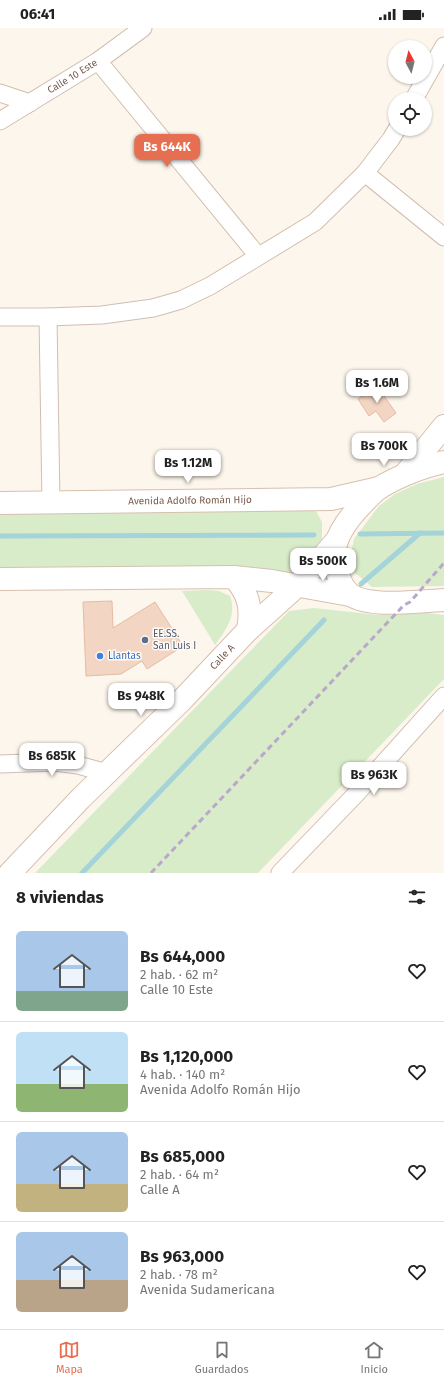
<!DOCTYPE html>
<html lang="es">
<meta charset="utf-8">
<style>
:root{--surface:#fff;--page:#f2f2f2;--text:#222;--muted:#767676;--line:#e0e0e0;--accent:#e76f51}
body{margin:0;font-family:"Fira Sans",sans-serif;background:var(--page);color:var(--text);height:100vh;display:flex;flex-direction:column;font-size:15px;white-space:nowrap}
*{box-sizing:border-box;margin:0}
p{font-size:13px;color:var(--muted)}
.icon{flex:none;width:22px;height:22px;fill:none;stroke:currentColor;stroke-width:2;stroke-linecap:round;stroke-linejoin:round}
.map{position:relative;height:845px;overflow:hidden}
.details{display:flex;flex-direction:column;background:var(--surface);flex:1}
.details>*{flex:none}
.needle{width:26px;rotate:353deg}
.controls{position:absolute;left:388px;top:12px;display:grid;gap:8px}
.controls a{display:grid;place-items:center;width:44px;height:44px;border-radius:50%;background:var(--surface);box-shadow:0 1px 3px #0004;font-size:20px}
.price{position:absolute;translate:-50% -34px;padding:0 9px;border-radius:8px;background:#fff;color:#222;font-size:13px;line-height:26px;filter:drop-shadow(0 1px 2px #0008)}
.price::after{content:'';position:absolute;left:50%;top:24px;width:12px;height:9px;margin-left:-6px;background:inherit;clip-path:polygon(0 0,100% 0,50% 100%)}
.price.selected{background:var(--accent);color:#fff}
ul{padding:0;list-style:none}
li{display:flex;align-items:center;gap:12px;height:100px;padding:0 16px}
li+li{border-top:1px solid var(--line)}
li span{display:grid;place-items:center;flex:none;width:112px;height:80px;border-radius:6px;color:#555}
li>.icon{margin-inline-start:auto}
span .icon{width:48px;height:48px;fill:#fffc;stroke-width:1}
li b{font-size:17px}
h2{display:flex;justify-content:space-between;align-items:center;height:48px;padding:0 16px;font-size:17px}
.status{display:flex;justify-content:space-between;align-items:center;height:28px;padding:0 20px;background:var(--surface);direction:ltr}
.status svg{height:11px;fill:currentColor}
.dock{display:flex;justify-content:space-around;align-items:center;height:56px;border-top:1px solid var(--line);background:var(--surface);font-size:11px;color:var(--muted)}
.dock a{display:grid;justify-items:center;gap:2px}
.dock .selected{color:var(--accent)}
.map>svg:first-child{display:block}
.green{fill:#d8ecc9}
.lines{fill:none;stroke-linecap:round;stroke-linejoin:round}
.stream{stroke:#a5d3da;stroke-width:5}
.building{fill:#f3d5c3;stroke:#e6bba3}
.street-casing{stroke:#d1beb0;stroke-width:19}
.secondary-casing{stroke:#d6c0b0;stroke-width:24}
.street{stroke:#fff;stroke-width:17}
.secondary{stroke:#fff;stroke-width:22}
.rail{stroke:#b9a8c9;stroke-width:3;stroke-dasharray:6 4;stroke-linecap:butt}
.service-dot{fill:#5c6f8a;stroke:#fffaf3;stroke-width:1.5}
.shop-dot{fill:#3f7fe0;stroke:#fffaf3;stroke-width:1.5}
.labels{text-anchor:middle;dominant-baseline:central;stroke-width:3;stroke-linejoin:round;paint-order:stroke}
.street-label{font-size:10px;fill:#7a5c4d;stroke:#fffaf3}
.service-label{font-size:10px;fill:#4e5e75;stroke:#fffaf3;text-anchor:start}
.shop-label{font-size:10px;fill:#366cbe;stroke:#fffaf3;text-anchor:start}
</style>
<div class="status"><b>06:41</b><svg viewBox="0 0 49 12"><path d="M0 12V9h3v3zM5 12V6h3v6zM10 12V3h3v9zM15 12V0h3v12zM26 1h20v11H26zM47 4h2v5h-2z"/></svg></div>
<div class="map">
<svg width="444" height="845" viewBox="0 0 444 845">
<rect width="100%" height="100%" fill="#fdf6ec"/>
<!-- green -->
<g class="green">
<polygon points="444,449 444,558 372,559 353,543 351,525 354,511 379,478 395,466 417,456"/>
<polygon points="313,478 322,494 322,516 293,544 0,543 0,480"/>
<path d="M208,562l11,1 11,5c7,19 -4,34 -15,49l-33,-54z"/>
<polygon points="314,580 378,587 427,585 444,587 444,651 258,845 35,845 289,583"/>
</g>
<g class="lines">
<!-- stream -->
<g class="stream">
<polyline points="360,506 444,505"/>
<polyline points="0,508 314,507"/>
<polyline points="361,556 420,505"/>
<polyline points="82,845 324,592"/>
</g>
</g>
<!-- building -->
<g class="building">
<polygon points="377,358 396,385 384,394 376,383 369,388 358,371"/>
<polygon points="112,573 113,600 155,574 183,618 147,641 142,633 121,646 86,648 83,574"/>
</g>
<g class="lines">
<!-- street casing -->
<g class="street-casing">
<g id="street">
<polyline points="98,33 258,228"/>
<polyline points="0,65 30,75"/>
<polyline points="414,71 444,18"/>
<path id="s1" d="M0,93l98,-60 45,-33"/>
<polyline points="365,145 444,209"/>
<polyline points="0,289 48,289 102,287 153,280 181,272 210,258 315,194 365,145 391,111 397,101"/>
<polyline points="48,289 51,476"/>
<polyline points="0,736 55,734 78,737 107,745"/>
<polyline points="280,845 356,766 444,668"/>
</g>
</g>
<!-- secondary casing -->
<g class="secondary-casing">
<g id="secondary">
<path d="M444,434c-20,4 -47,15 -65,26 -4,3 -9,8 -13,12 -18,18 -38,42 -30,69 3,9 6,20 15,26 19,13 70,6 93,5"/>
<polyline points="406,445 444,398"/>
<path id="s2" d="M0,475l331,-4 48,-11"/>
<path d="M234,549c15,18 18,30 14,53"/>
<polyline points="0,551 234,549 272,553 350,567"/>
<path id="s3" d="M10,845l71,-75 101,-98 66,-70 49,-44 40,-46"/>
</g>
</g>
<!-- street -->
<use href="#street" class="street"/>
<!-- secondary -->
<use href="#secondary" class="secondary"/>
<!-- rail -->
<polyline class="rail" points="151,845 404,577 410,574 444,535"/>
</g>
<!-- markers -->
<circle class="service-dot" cx="145" cy="612" r="4"/>
<circle class="shop-dot" cx="100" cy="628" r="4"/>
<g class="labels">
<!-- street labels -->
<g class="street-label">
<text stroke="none"><textPath href="#s1" startOffset="85">Calle 10 Este</textPath></text>
<text stroke="none"><textPath href="#s2" startOffset="190">Avenida Adolfo Román Hijo</textPath></text>
<text stroke="none"><textPath href="#s3" startOffset="303">Calle A</textPath></text>
</g>
<!-- service labels -->
<g class="service-label">
<text x="153" y="606">EE.SS.<tspan x="153" dy="12">San Luis I</tspan></text>
</g>
<!-- shop labels -->
<g class="shop-label">
<text x="108" y="628">Llantas</text>
</g>
</g>
</svg>
<div class="controls">
<a><svg class="needle" viewBox="-14 -14 28 28"><path d="M0-13l5 13h-10z" fill="#e53935"/><path d="M0 13l5-13h-10z" fill="#767676"/></svg></a>
<a><svg class="icon" aria-label="locate" viewBox="0 0 24 24"><circle cx="12" cy="12" r="6"/><path d="M12 2v4M12 18v4M2 12h4M18 12h4"/></svg></a>
</div>
<b class="price selected" style="left:167px;top:140px">Bs 644K</b>
<b class="price" style="left:377px;top:376px">Bs 1.6M</b>
<b class="price" style="left:384px;top:439px">Bs 700K</b>
<b class="price" style="left:188px;top:456px">Bs 1.12M</b>
<b class="price" style="left:323px;top:554px">Bs 500K</b>
<b class="price" style="left:141px;top:689px">Bs 948K</b>
<b class="price" style="left:52px;top:749px">Bs 685K</b>
<b class="price" style="left:374px;top:768px">Bs 963K</b>
</div>
<section class="details">
<h2>8 viviendas<svg class="icon" aria-label="filters" viewBox="0 0 24 24"><path d="M4 7h16M4 17h16"/><circle cx="9" cy="7" r="2"/><circle cx="15" cy="17" r="2"/></svg></h2>
<ul>
<li><span style="background:linear-gradient(#a9c7e8 75%,#7fa58c 0)"><svg class="icon" aria-label="home" viewBox="0 0 24 24"><path d="M3 11l9-7 9 7M6 9v11h12V9"/></svg></span><div><b>Bs 644,000</b><p>2 hab. · 62 m²</p><p>Calle 10 Este</p></div><svg class="icon" aria-label="heart" viewBox="0 0 24 24"><path d="M12 20l-8-8c-3-5 5-10 8-4 3-6 11-1 8 4z"/></svg></li>
<li><span style="background:linear-gradient(#bfe0f5 65%,#8fb573 0)"><svg class="icon" aria-label="home" viewBox="0 0 24 24"><path d="M3 11l9-7 9 7M6 9v11h12V9"/></svg></span><div><b>Bs 1,120,000</b><p>4 hab. · 140 m²</p><p>Avenida Adolfo Román Hijo</p></div><svg class="icon" aria-label="heart" viewBox="0 0 24 24"><path d="M12 20l-8-8c-3-5 5-10 8-4 3-6 11-1 8 4z"/></svg></li>
<li><span style="background:linear-gradient(#a9c7e8 65%,#c2b280 0)"><svg class="icon" aria-label="home" viewBox="0 0 24 24"><path d="M3 11l9-7 9 7M6 9v11h12V9"/></svg></span><div><b>Bs 685,000</b><p>2 hab. · 64 m²</p><p>Calle A</p></div><svg class="icon" aria-label="heart" viewBox="0 0 24 24"><path d="M12 20l-8-8c-3-5 5-10 8-4 3-6 11-1 8 4z"/></svg></li>
<li><span style="background:linear-gradient(#a9c7e8 60%,#b9a48a 0)"><svg class="icon" aria-label="home" viewBox="0 0 24 24"><path d="M3 11l9-7 9 7M6 9v11h12V9"/></svg></span><div><b>Bs 963,000</b><p>2 hab. · 78 m²</p><p>Avenida Sudamericana</p></div><svg class="icon" aria-label="heart" viewBox="0 0 24 24"><path d="M12 20l-8-8c-3-5 5-10 8-4 3-6 11-1 8 4z"/></svg></li>
</ul>
</section>
<nav class="dock">
<a class="selected"><svg class="icon" aria-label="map" viewBox="0 0 24 24"><path d="M3 6l6-2 6 2 6-2v14l-6 2-6-2-6 2zM9 4v14M15 6v14"/></svg>Mapa</a>
<a><svg class="icon" aria-label="saved" viewBox="0 0 24 24"><path d="M7 4h10v16l-5-4-5 4z"/></svg>Guardados</a>
<a><svg class="icon" aria-label="home" viewBox="0 0 24 24"><path d="M3 11l9-7 9 7M6 9v11h12V9"/></svg>Inicio</a>
</nav>
